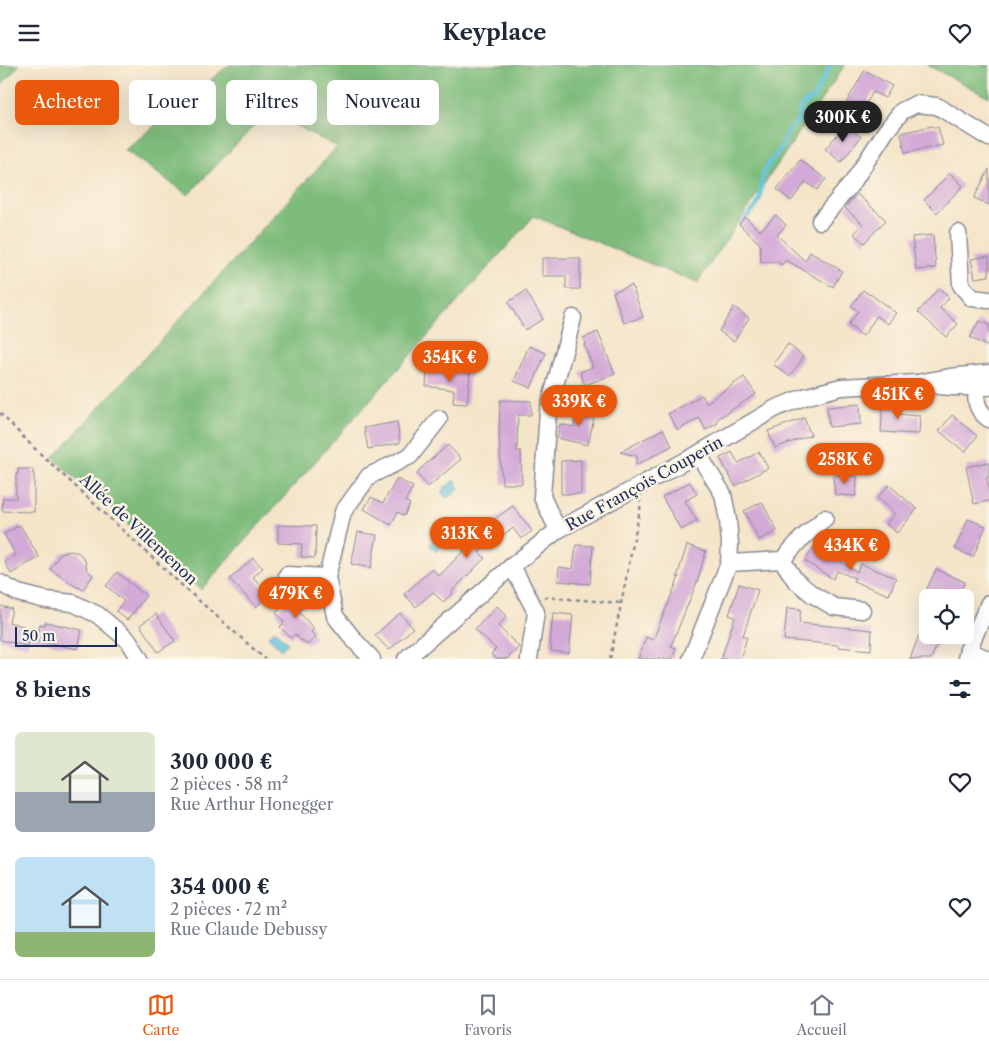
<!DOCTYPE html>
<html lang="fr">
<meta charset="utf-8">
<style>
:root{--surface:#fff;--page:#f6f6f7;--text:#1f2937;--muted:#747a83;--line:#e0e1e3;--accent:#ea580c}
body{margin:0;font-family:"Libre Caslon Text",serif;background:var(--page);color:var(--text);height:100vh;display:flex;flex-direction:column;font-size:19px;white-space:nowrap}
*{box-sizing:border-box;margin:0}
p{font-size:16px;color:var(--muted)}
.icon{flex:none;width:28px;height:28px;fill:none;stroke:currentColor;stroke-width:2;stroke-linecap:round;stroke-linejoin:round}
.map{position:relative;height:594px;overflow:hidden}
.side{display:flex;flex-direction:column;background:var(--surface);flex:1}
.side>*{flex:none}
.hud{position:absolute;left:15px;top:15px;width:500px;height:45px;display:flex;gap:10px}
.fabs{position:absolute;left:919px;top:524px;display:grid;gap:10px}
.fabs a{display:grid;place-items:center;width:55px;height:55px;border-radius:8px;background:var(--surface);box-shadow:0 5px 20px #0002;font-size:25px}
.scale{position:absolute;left:15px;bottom:12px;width:102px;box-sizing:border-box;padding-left:5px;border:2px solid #1b2f5e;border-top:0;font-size:14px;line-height:18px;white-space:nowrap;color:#1b2f5e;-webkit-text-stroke:4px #fcf5e5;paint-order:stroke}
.price{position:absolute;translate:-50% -42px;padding:0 11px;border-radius:18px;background:var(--accent);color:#fff;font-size:16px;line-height:32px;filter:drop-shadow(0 1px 2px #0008)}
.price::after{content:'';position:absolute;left:50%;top:30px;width:15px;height:11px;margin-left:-8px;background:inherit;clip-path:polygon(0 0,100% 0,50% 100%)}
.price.selected{background:#222;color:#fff}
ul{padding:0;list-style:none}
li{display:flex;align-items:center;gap:15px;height:125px;padding:0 15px}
li span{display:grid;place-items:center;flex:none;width:140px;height:100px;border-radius:8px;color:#555}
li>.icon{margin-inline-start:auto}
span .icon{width:60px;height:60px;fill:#fffc;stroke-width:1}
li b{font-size:21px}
h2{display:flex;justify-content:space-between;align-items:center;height:60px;padding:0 15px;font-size:21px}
.pill{padding:0 18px;border-radius:8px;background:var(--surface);box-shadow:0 5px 20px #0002;font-size:18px;line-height:45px}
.pill.selected{background:var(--accent);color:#fff}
header{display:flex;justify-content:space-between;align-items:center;height:65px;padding:0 15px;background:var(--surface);font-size:22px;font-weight:700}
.tabs{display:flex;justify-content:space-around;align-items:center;height:70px;border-top:1px solid var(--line);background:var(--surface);font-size:14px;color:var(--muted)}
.tabs a{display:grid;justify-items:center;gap:2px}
.tabs .selected{color:var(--accent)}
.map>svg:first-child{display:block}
.forest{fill:#7ebc7b;stroke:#4c766c}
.water{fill:#5ec1dc;stroke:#3c789d}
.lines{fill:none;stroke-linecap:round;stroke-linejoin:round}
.stream{stroke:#5ec1dc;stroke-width:4.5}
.building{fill:#d3a9d7}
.street-casing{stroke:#888a93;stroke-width:19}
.path{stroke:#888a93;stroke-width:2.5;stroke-dasharray:4 4;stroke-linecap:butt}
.street{stroke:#fff;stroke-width:16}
.labels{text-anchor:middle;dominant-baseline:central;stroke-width:5;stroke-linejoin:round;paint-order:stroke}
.street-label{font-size:16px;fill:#1b2f5e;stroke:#fcf5e5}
</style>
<header><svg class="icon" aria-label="menu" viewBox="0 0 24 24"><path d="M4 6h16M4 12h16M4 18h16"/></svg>Keyplace<svg class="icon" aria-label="heart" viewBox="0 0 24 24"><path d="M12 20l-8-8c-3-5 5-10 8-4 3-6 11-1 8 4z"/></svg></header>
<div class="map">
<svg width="989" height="594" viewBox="0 0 989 594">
<rect width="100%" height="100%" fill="#fcf5e5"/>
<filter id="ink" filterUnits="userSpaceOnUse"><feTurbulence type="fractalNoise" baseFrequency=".02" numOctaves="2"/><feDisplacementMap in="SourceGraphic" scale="10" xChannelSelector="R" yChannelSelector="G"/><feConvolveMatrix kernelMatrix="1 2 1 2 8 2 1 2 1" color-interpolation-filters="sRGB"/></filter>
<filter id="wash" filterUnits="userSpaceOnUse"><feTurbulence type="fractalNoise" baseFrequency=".0096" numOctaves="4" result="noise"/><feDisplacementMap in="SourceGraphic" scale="20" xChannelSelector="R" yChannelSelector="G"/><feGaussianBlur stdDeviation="1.12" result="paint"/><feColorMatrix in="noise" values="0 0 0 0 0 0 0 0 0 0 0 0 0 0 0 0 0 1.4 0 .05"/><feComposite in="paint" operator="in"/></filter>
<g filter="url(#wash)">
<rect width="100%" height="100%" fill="#f4e4c8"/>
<!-- forest -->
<g class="forest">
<polygon points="0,0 19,0 0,22"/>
<polygon points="229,0 845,0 697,218 534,151 201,525 53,393 337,82 268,46 188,130 125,85"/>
<polygon points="927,0 989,0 989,32"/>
</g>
<!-- water -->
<g class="water">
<path d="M452,416h4v3l3,3 -5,7 -8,4 -4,-5c1,-5 5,-8 10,-10z"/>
<polygon points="442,466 449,467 450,473 436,487 429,480"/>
<polygon points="275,565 288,578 281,585 268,571"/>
</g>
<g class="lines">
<!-- stream -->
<polyline class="stream" points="743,156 756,142 760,133 763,108 782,81 788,66 797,57 802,40 813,33 831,0"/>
</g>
<g id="blocks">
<!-- building -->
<g class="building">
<polygon points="865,5 892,21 885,33 873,27 861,47 846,38"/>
<polygon points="846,59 861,72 841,97 825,84"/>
<polygon points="932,61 933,62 938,62 943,80 905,88 901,68"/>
<polygon points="800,95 826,114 817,125 806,117 791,136 777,124"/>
<polygon points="989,104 989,140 974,133"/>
<polygon points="950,108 963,121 937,148 924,135"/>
<polygon points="857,129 886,155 864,178 854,169 863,159 845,143"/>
<polygon points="776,150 786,160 777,170 805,196 810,187 842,206 833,222 786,195 781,200 778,197 761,197 760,179 739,159 745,152 760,166"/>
<polygon points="933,170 936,203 916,205 912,172"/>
<polygon points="989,191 989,211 975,213 971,194"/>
<polygon points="542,193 580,193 580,224 566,224 566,211 542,211"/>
<polygon points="632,220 643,252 624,258 613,227"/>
<polygon points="939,223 949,233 940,243 958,259 946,272 918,247"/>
<polygon points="863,225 870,230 870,229 896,248 888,259 877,251 863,271 848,260 858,246 851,241"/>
<polygon points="526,226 543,254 525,265 508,237"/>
<polygon points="734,242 749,253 734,276 719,266"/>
<polygon points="979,256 989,260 989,282 970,273"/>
<polygon points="598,267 615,309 585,320 580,307 593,302 584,280 585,279 583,273"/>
<polygon points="788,279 803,291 800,298 789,311 773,299"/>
<polygon points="529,281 546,288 531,323 514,316"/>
<polygon points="427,304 470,308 467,339 453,338 454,325 431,322 431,321 426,321"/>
<polygon points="744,312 756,329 716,355 718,358 706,365 699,353 678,365 668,349 702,330 706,338"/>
<polygon points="500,335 531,336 531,350 518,350 517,386 521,386 522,419 502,419 499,371"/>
<polygon points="883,335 897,336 896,349 920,351 919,369 881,367"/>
<polygon points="860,339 861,359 829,362 827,342"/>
<polygon points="579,340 596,343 588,380 557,373 560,359 574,362"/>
<polygon points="952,350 977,371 965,387 939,366"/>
<polygon points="804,353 811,370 775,383 768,366"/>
<polygon points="397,357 400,378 368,384 364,363"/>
<polygon points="663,364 672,381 636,400 637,391 620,387"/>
<polygon points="448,380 461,394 428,422 417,409 419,405"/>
<polygon points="732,387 738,398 759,387 768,403 735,421 720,393"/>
<polygon points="581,395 581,429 561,429 561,396"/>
<polygon points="989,397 989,412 987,412 989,423 989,436 974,439 966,402"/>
<polygon points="18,404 33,404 33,409 34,409 34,447 2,446 3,433 16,433 16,409 18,409"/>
<polygon points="833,410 857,411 856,431 835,430"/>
<polygon points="397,414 413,422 405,436 410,439 404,451 398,447 391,460 364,444 371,432 383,438"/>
<polygon points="690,417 697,429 685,436 697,456 681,465 662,432"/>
<polygon points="889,420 917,444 897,468 886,459 895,449 877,433"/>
<polygon points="762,437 777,466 759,475 744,446"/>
<polygon points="513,441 532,466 521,474 513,463 479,487 485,493 452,526 453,528 443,537 433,527 416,542 404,529 432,504 439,511 481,468 479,465"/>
<polygon points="968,454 986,461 973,492 955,484"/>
<polygon points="20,460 39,492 11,509 5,497 16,490 4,469"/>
<polygon points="278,460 316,461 315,493 301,492 302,479 278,478"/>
<polygon points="358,467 377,470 371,503 351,499"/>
<polygon points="576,480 593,481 590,519 558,516 559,502 573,504"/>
<polygon points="687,480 706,486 697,517 671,581 676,583 672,594 638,594 646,572 653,575 679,512 677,512"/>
<polygon points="815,480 857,507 861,499 896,513 889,530 853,516 855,513 837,506 833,514 805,496"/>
<polygon points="71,486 73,487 77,487 82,491 83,494 85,495 87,505 93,510 83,525 79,522 78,523 50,504 61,488"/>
<polygon points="253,493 263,503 253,512 269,530 256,542 230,514"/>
<polygon points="936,504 965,517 959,530 947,525 943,532 923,532"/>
<polygon points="117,507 146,531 127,555 116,546 124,536 106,521"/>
<polygon points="739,519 758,525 743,571 747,572 740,594 721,594 735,552 729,550"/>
<polygon points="298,526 308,537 298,546 314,564 311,567 316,572 307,580 303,575 301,576 295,569 291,573 280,562 284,557 276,548"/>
<polygon points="0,541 12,544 9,557 39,566 40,559 45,560 45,557 82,565 78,584 29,574 27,581 0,575"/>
<polygon points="497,541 507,551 498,561 519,582 507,594 496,594 491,589 496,584 475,564"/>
<polygon points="787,543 801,544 799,558 872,565 871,585 838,582 838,580 784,575"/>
<polygon points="400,548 413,563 389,585 375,570"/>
<polygon points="553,548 573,550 569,588 551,586 552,581 550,580"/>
<polygon points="156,549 175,576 158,587 140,560"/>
<polygon points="919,570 941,570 931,594 910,594"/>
</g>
</g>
</g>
<g filter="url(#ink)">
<use href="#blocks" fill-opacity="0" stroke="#888a93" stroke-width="1"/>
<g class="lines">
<!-- street casing -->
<g class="street-casing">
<g id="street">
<polyline points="820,156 853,117 886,66 902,46 916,39 937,41 989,73"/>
<polyline points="958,168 961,220 972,233 989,235"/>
<path d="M985,314c-13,12 -11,30 4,40"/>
<polyline points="939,321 951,322 989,322"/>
<polyline points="558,465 542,432 548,346 573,253"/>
<polyline points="782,495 795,515 812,529 834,542 862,545"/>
<polyline points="729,498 782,495 800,475 825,453"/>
<polyline points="512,501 536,547 529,594"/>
<polyline points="287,510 327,512"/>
<polyline points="0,518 18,528 46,535 73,538 98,550 129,576 140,594"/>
<polyline points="968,585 987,594"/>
<polyline points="372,594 355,576 335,551 327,512 343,447 369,411 410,391 439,354"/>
<polyline points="406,594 512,501 558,465 698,389 776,343 804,332 841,322 917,318 950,312 989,308"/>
<polyline points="691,594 729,498 730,479 728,455 723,429 698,389"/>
<polyline points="966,594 968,585 989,538"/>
</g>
</g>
<!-- path -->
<g class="path">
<polyline points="0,348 31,380 187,525 265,594"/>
<polyline points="544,532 621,538"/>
<polyline points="610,594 641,439 640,436"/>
</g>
<!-- street -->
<use href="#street" class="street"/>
</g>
</g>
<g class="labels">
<!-- street labels -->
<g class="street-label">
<text transform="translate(644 418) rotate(-29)">Rue François Couperin</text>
<text transform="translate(139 464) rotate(43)">Allée de Villemenon</text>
</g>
</g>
</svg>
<div class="fabs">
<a><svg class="icon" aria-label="locate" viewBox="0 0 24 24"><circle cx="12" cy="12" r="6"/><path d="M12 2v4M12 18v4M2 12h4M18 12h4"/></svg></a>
</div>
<div class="scale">50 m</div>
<b class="price selected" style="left:843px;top:78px">300K €</b>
<b class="price" style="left:450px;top:318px">354K €</b>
<b class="price" style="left:898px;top:355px">451K €</b>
<b class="price" style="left:579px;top:362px">339K €</b>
<b class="price" style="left:845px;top:420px">258K €</b>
<b class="price" style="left:467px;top:494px">313K €</b>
<b class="price" style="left:851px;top:506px">434K €</b>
<b class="price" style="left:296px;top:554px">479K €</b>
<div class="hud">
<a class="pill selected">Acheter</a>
<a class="pill">Louer</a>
<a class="pill">Filtres</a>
<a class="pill">Nouveau</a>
</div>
</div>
<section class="side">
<h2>8 biens<svg class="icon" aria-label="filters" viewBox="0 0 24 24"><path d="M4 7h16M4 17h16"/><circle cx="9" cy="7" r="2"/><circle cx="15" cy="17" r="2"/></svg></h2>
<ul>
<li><span style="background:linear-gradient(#dfe7d0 60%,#9aa5b1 0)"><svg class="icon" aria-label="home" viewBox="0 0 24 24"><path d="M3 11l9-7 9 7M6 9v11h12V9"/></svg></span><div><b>300 000 €</b><p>2 pièces · 58 m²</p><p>Rue Arthur Honegger</p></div><svg class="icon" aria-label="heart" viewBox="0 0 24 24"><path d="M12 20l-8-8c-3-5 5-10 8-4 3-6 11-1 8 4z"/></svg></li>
<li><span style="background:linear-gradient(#bfe0f5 75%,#8fb573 0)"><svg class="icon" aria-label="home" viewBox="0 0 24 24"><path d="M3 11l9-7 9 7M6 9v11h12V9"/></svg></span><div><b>354 000 €</b><p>2 pièces · 72 m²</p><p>Rue Claude Debussy</p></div><svg class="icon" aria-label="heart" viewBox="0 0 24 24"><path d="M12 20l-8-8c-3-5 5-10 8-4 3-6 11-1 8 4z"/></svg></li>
</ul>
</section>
<nav class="tabs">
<a class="selected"><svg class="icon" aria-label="map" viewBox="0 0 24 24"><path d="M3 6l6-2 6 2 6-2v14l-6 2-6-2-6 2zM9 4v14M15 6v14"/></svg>Carte</a>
<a><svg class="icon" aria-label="saved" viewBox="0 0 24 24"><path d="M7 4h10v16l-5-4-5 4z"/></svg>Favoris</a>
<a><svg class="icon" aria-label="home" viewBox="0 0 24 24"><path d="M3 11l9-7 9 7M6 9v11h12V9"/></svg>Accueil</a>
</nav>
